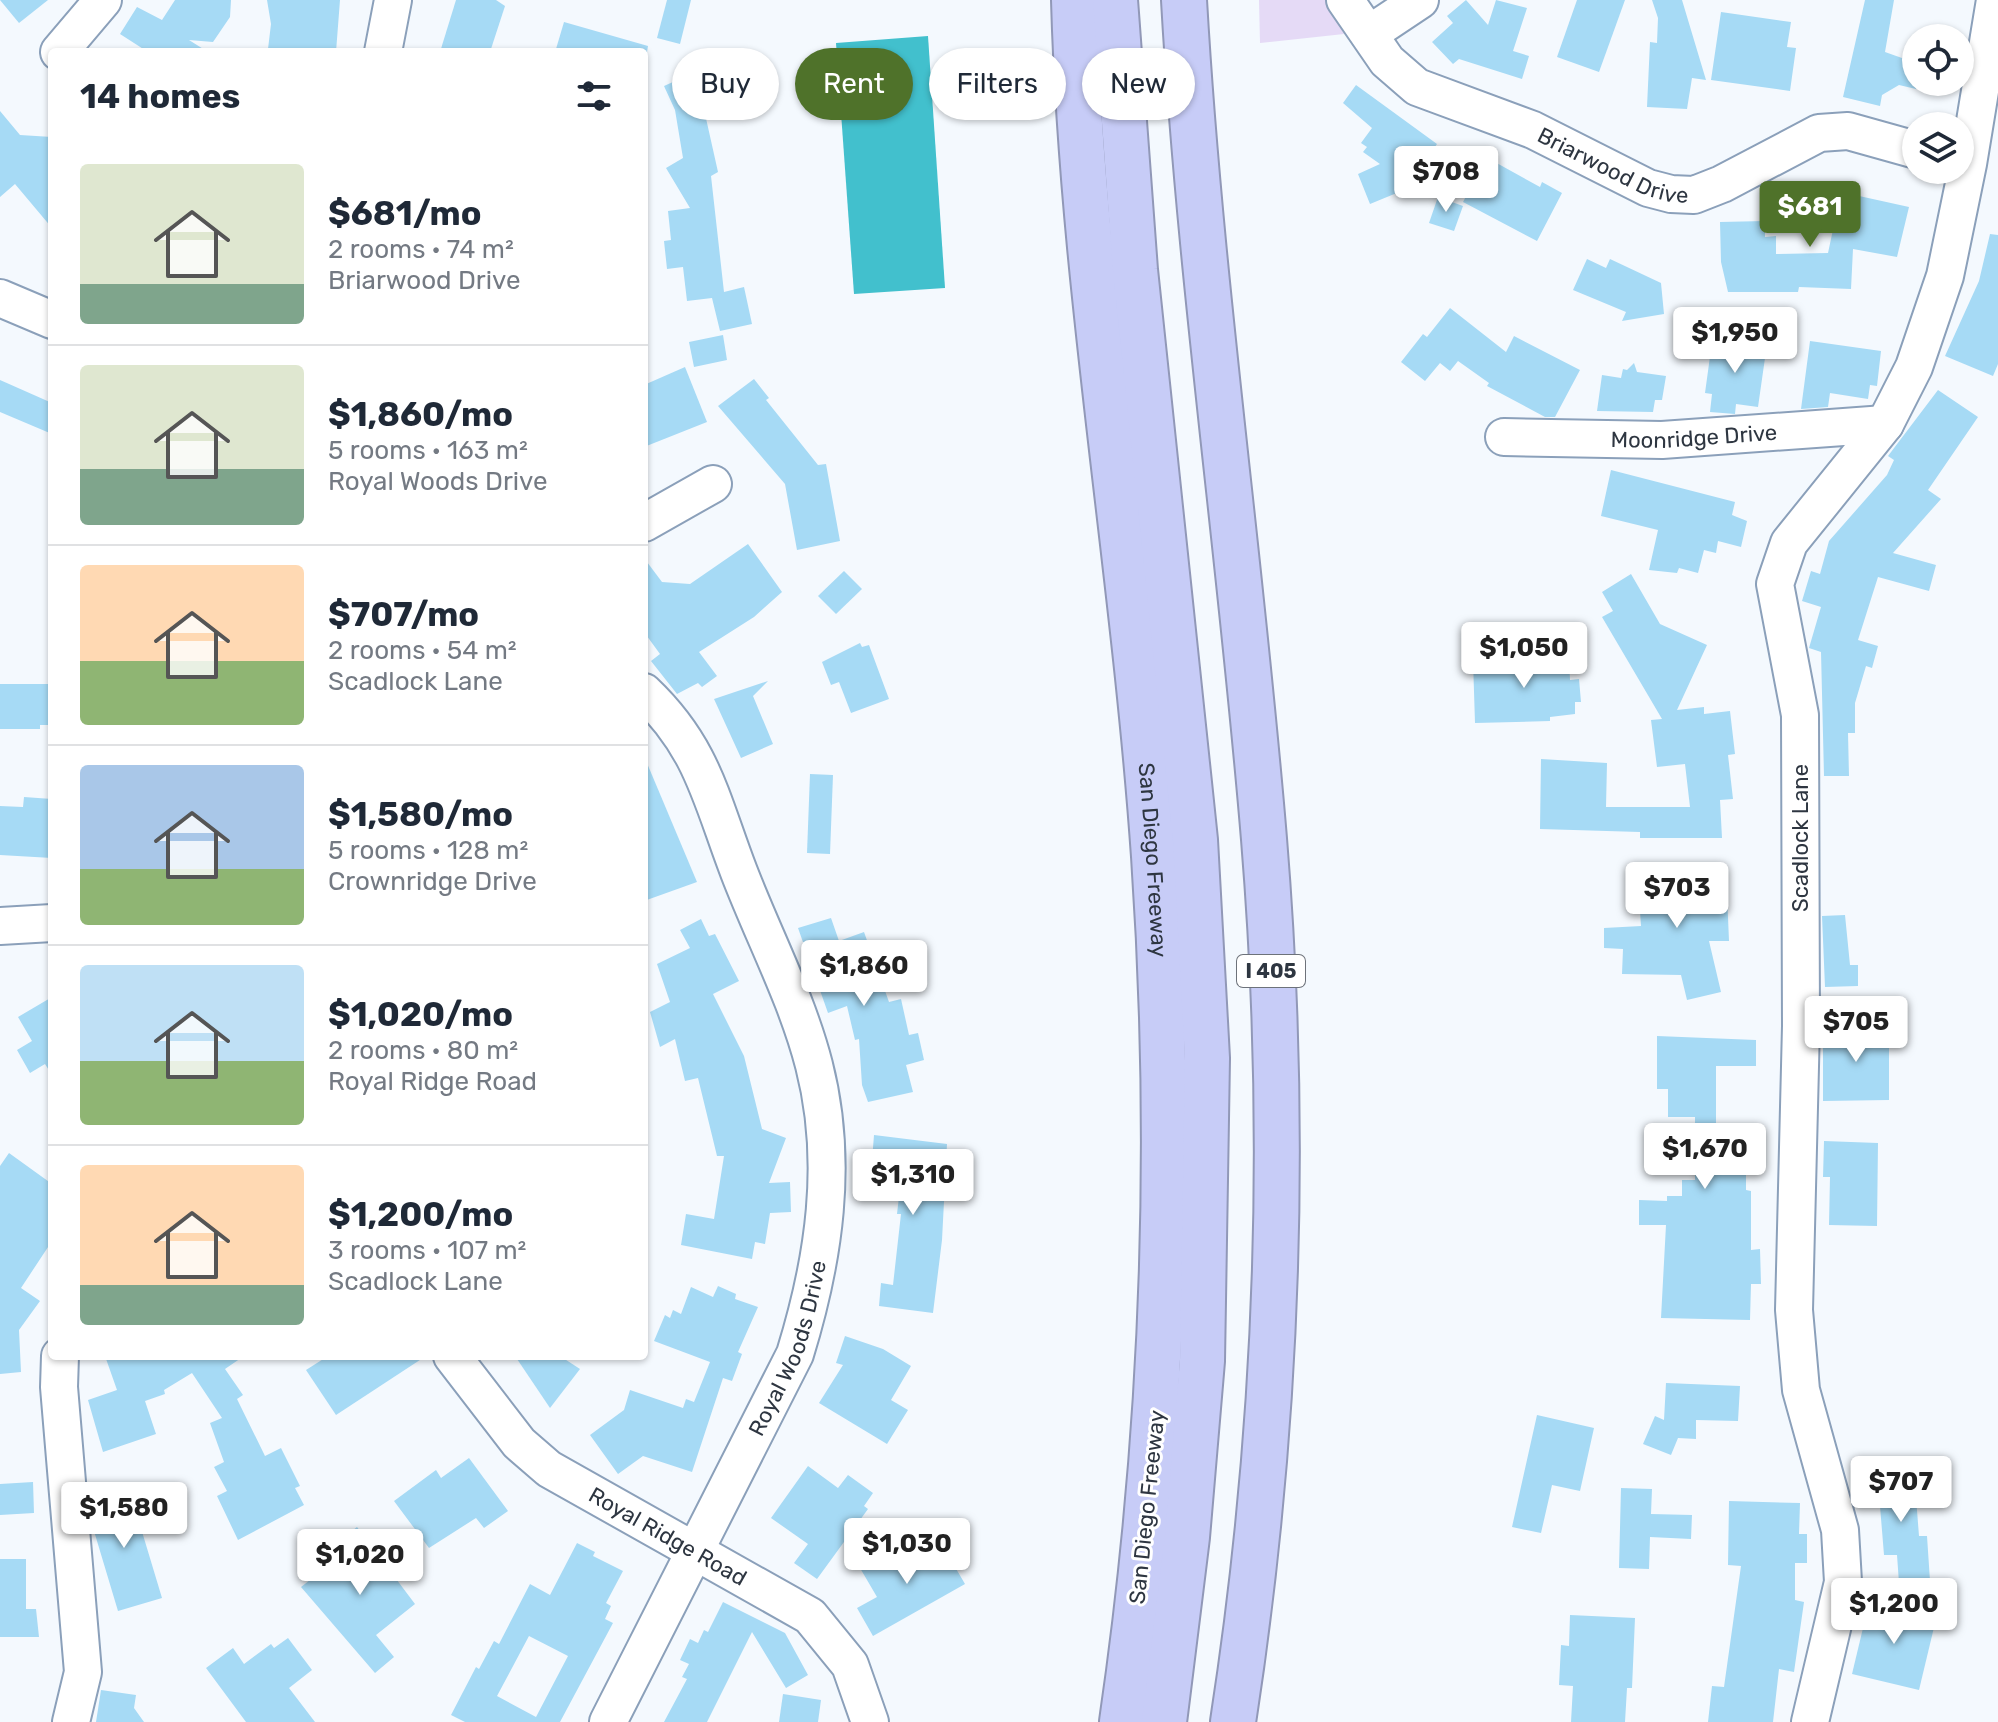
<!DOCTYPE html>
<meta charset="utf-8">
<style>
:root{--surface:#fff;--page:#f2f2f3;--text:#1f2937;--muted:#747a83;--line:#e0e1e3;--accent:#4f722a}
body{margin:0;font-family:Rubik,sans-serif;background:var(--page);color:var(--text);height:100vh;display:flex;flex-direction:column;font-size:30px;white-space:nowrap}
*{box-sizing:border-box;margin:0}
p{font-size:26px;color:var(--muted)}
.icon{flex:none;width:44px;height:44px;fill:none;stroke:currentColor;stroke-width:2;stroke-linecap:round;stroke-linejoin:round}
.map{position:relative;flex:1;overflow:hidden}
.sheet{position:absolute;left:48px;top:48px;width:600px;height:1312px;display:flex;flex-direction:column;background:var(--surface);border-radius:8px;box-shadow:0 2px 6px #0004}
.sheet>*{flex:none}
.hud{position:absolute;left:672px;top:48px;width:760px;height:72px;display:flex;gap:16px}
.tools{position:absolute;left:1902px;top:24px;display:grid;gap:16px}
.tools a{display:grid;place-items:center;width:72px;height:72px;border-radius:50%;background:var(--surface);box-shadow:0 2px 6px #0004;font-size:40px}
.price{position:absolute;translate:-50% -68px;padding:0 18px;border-radius:8px;background:#fff;color:#222;font-size:26px;line-height:52px;filter:drop-shadow(0 2px 4px #0008)}
.price::after{content:'';position:absolute;left:50%;top:48px;width:24px;height:18px;margin-left:-12px;background:inherit;clip-path:polygon(0 0,100% 0,50% 100%)}
.price.current{background:var(--accent);color:#fff}
ul{padding:0;list-style:none}
li{display:flex;align-items:center;gap:24px;height:200px;padding:0 32px}
li+li{border-top:2px solid var(--line)}
li span{display:grid;place-items:center;flex:none;width:224px;height:160px;border-radius:8px;color:#555}
li>.icon{margin-inline-start:auto}
span .icon{width:96px;height:96px;fill:#fffc;stroke-width:1}
li b{font-size:34px}
h2{display:flex;justify-content:space-between;align-items:center;height:96px;padding:0 32px;font-size:34px}
.tag{padding:0 28px;border-radius:36px;background:var(--surface);box-shadow:0 2px 6px #0004;font-size:28px;line-height:72px}
.tag.current{background:var(--accent);color:#fff}
.map>svg:first-child{display:block}
.green{fill:#e5daf6}
.water{fill:#42c0cd}
.building{fill:#a6daf5;fill-rule:evenodd}
.lines{fill:none;stroke-linecap:round;stroke-linejoin:round}
.minor-casing{stroke:#8ba0ba;stroke-width:40}
.highway-casing{stroke:#9198b7;stroke-width:48}
.minor{stroke:#fff;stroke-width:36}
.highway{stroke:#c7ccf7;stroke-width:44}
.labels{text-anchor:middle;dominant-baseline:central;stroke-width:6;stroke-linejoin:round;paint-order:stroke}
.shield{fill:#fff;stroke:#6d727a;stroke-width:2}
.shield-label{font-size:20px;font-weight:bold;fill:#2e3641}
.street-label{font-size:22px;fill:#2e3641;stroke:#fff}
</style>
<div class="map">
<svg width="1998" height="1722" viewBox="0 0 1998 1722">
<rect width="100%" height="100%" fill="#f4f9fe"/>
<!-- green -->
<polygon class="green" points="1259,0 1327,0 1344,34 1260,43"/>
<!-- water -->
<polygon class="water" points="928,36 945,288 854,294 836,43"/>
<!-- building -->
<g class="building">
<polygon points="0,0 48,0 19,23"/>
<polygon points="175,0 231,0 230,17 213,42 189,40 208,52 148,52 120,34 137,7 162,20"/>
<polygon points="267,0 340,0 336,52 268,49 271,24"/>
<polygon points="456,0 496,0 505,6 490,52 440,52"/>
<polygon points="667,0 691,0 680,44 657,38"/>
<polygon points="1466,0 1488,25 1496,0 1527,8 1513,51 1529,56 1522,79 1459,59 1453,64 1432,42 1453,23 1447,16"/>
<polygon points="1577,0 1625,0 1599,72 1557,57"/>
<polygon points="1652,0 1682,0 1706,80 1692,78 1687,109 1647,107 1650,42 1657,43 1658,18"/>
<polygon points="1865,0 1894,0 1885,52 1916,63 1916,89 1899,85 1882,95 1880,106 1843,97"/>
<polygon points="1721,12 1791,22 1787,47 1796,48 1790,91 1711,80"/>
<polygon points="564,22 648,46 647,52 556,49"/>
<polygon points="693,73 703,95 701,96 718,172 711,176 724,292 744,287 752,324 720,331 712,298 687,301 683,267 667,269 664,241 671,240 668,211 690,208 666,168 683,158 675,110 664,86"/>
<polygon points="1356,85 1437,144 1404,190 1370,204 1358,174 1380,164 1363,152 1367,147 1361,143 1372,128 1343,103"/>
<polygon points="0,111 20,135 52,137 52,228 15,184 0,197"/>
<polygon points="1493,161 1540,187 1542,182 1562,193 1537,241 1463,202 1483,164 1489,168"/>
<polygon points="1841,192 1909,207 1897,257 1853,249 1851,289 1799,287 1798,292 1728,292 1721,262 1720,222 1765,221 1765,237 1776,236 1776,254 1828,253"/>
<polygon points="1438,197 1463,206 1454,231 1429,223"/>
<polygon points="1990,234 1998,235 1998,364 1993,376 1945,356 1979,281"/>
<polygon points="1587,259 1606,268 1610,259 1661,283 1664,314 1622,321 1626,312 1573,290"/>
<polygon points="1450,308 1506,352 1514,336 1580,370 1555,417 1545,417 1487,386 1489,383 1458,361 1450,371 1440,363 1425,381 1401,362 1423,334 1427,337"/>
<polygon points="723,335 727,360 694,367 689,342"/>
<polygon points="1719,338 1767,344 1758,407 1736,404 1735,414 1710,412 1712,394 1705,393 1712,342 1718,343"/>
<polygon points="1810,341 1881,351 1877,386 1870,385 1868,399 1830,393 1828,407 1801,409"/>
<polygon points="1634,363 1637,372 1666,376 1662,400 1655,400 1653,412 1597,411 1602,375 1621,378 1623,369 1627,370"/>
<polygon points="685,367 707,422 644,447 644,385"/>
<polygon points="754,379 769,398 766,400 818,465 826,464 840,541 797,550 785,484 718,406"/>
<polygon points="0,380 52,403 52,434 0,412"/>
<polygon points="1938,390 1978,417 1928,490 1941,499 1893,553 1936,565 1929,591 1878,577 1858,640 1878,646 1872,668 1866,666 1855,703 1855,733 1848,733 1849,776 1824,776 1821,652 1809,648 1821,607 1802,601 1811,571 1820,574 1829,541 1887,475 1894,460 1888,456"/>
<polygon points="1611,470 1735,502 1732,515 1747,521 1741,547 1718,541 1716,553 1704,550 1698,573 1679,568 1677,573 1649,570 1658,530 1601,516"/>
<polygon points="748,544 782,592 754,617 699,652 717,676 702,687 698,683 677,694 651,661 660,654 644,632 644,558 662,582 690,584"/>
<polygon points="844,571 862,589 836,614 818,596"/>
<polygon points="1631,574 1660,624 1707,645 1677,710 1704,707 1704,714 1730,711 1735,754 1728,755 1733,799 1720,800 1722,838 1640,838 1640,832 1540,829 1541,759 1607,763 1606,807 1690,807 1685,764 1657,767 1651,720 1662,719 1602,617 1613,611 1602,592"/>
<polygon points="860,643 862,647 869,645 889,699 851,713 839,682 831,685 822,662"/>
<polygon points="1569,657 1570,680 1579,679 1581,702 1575,702 1575,714 1550,717 1550,721 1475,723 1473,660"/>
<polygon points="768,681 753,696 773,744 741,758 714,699"/>
<polygon points="0,684 52,684 52,725 40,725 40,729 0,729"/>
<polygon points="644,756 697,882 644,901"/>
<polygon points="810,774 833,775 830,854 807,853"/>
<polygon points="24,797 52,799 52,858 0,855 0,806 23,807"/>
<polygon points="1726,870 1729,941 1709,941 1721,992 1687,1000 1681,975 1622,974 1623,949 1604,948 1604,928 1641,926 1638,881 1656,880 1656,875"/>
<polygon points="1845,915 1850,965 1858,965 1858,986 1825,987 1822,916"/>
<polygon points="831,918 839,941 864,932 889,1002 901,999 909,1035 918,1033 924,1060 906,1065 913,1092 868,1102 862,1085 859,1039 855,1040 847,1006 828,1013 798,928"/>
<polygon points="701,919 709,936 715,934 739,981 713,994 744,1056 762,1129 786,1138 769,1183 790,1182 791,1212 770,1213 765,1244 755,1242 752,1259 681,1245 686,1214 714,1219 724,1156 717,1156 698,1078 685,1081 675,1039 660,1047 650,1012 670,1002 657,964 690,948 680,930"/>
<polygon points="52,997 52,1075 45,1064 30,1073 17,1050 32,1041 18,1017"/>
<polygon points="1823,1028 1889,1028 1889,1100 1823,1101"/>
<polygon points="1657,1036 1756,1040 1756,1066 1716,1066 1716,1138 1738,1138 1738,1153 1746,1153 1746,1190 1751,1191 1751,1250 1760,1249 1761,1284 1751,1284 1750,1320 1661,1318 1666,1225 1639,1225 1639,1200 1667,1201 1667,1196 1682,1196 1682,1180 1695,1180 1695,1117 1668,1117 1668,1089 1657,1089"/>
<polygon points="874,1135 947,1144 942,1240 933,1313 879,1306 881,1283 893,1285 901,1214 897,1214 900,1188 870,1186"/>
<polygon points="1824,1141 1878,1143 1877,1226 1829,1225 1830,1177 1823,1177"/>
<polygon points="9,1153 52,1184 52,1241 21,1288 40,1301 19,1330 21,1372 0,1374 0,1166"/>
<polygon points="718,1286 736,1294 735,1299 758,1307 738,1352 742,1354 732,1381 723,1378 692,1472 643,1456 618,1474 590,1435 624,1410 630,1390 683,1408 686,1399 694,1402 710,1362 654,1341 665,1315 670,1318 673,1310 681,1314 691,1287 713,1297"/>
<polygon points="845,1336 883,1349 911,1366 891,1400 908,1410 887,1444 819,1403 843,1365 836,1363"/>
<polygon points="105,1356 244,1356 225,1369 243,1395 237,1399 265,1456 281,1448 300,1486 295,1488 304,1505 238,1540 217,1496 227,1491 214,1467 224,1462 210,1423 222,1418 192,1373 164,1390 165,1394 145,1401 156,1434 103,1452 88,1400 117,1390"/>
<polygon points="328,1356 426,1356 336,1415 306,1370"/>
<polygon points="515,1356 560,1356 580,1369 550,1408"/>
<polygon points="1666,1383 1740,1386 1738,1421 1696,1420 1696,1439 1678,1438 1671,1455 1643,1444 1655,1416 1664,1420"/>
<polygon points="1537,1415 1594,1428 1580,1491 1552,1485 1541,1533 1512,1527"/>
<polygon points="469,1458 508,1511 484,1528 476,1518 429,1548 394,1501 436,1470 441,1478"/>
<polygon points="808,1466 838,1488 848,1475 873,1493 864,1506 868,1509 817,1579 794,1563 808,1544 771,1518"/>
<polygon points="1914,1472 1919,1536 1927,1536 1930,1581 1899,1583 1897,1555 1884,1555 1880,1506 1870,1507 1868,1480 1877,1479 1877,1474"/>
<polygon points="33,1482 34,1513 0,1515 0,1484"/>
<polygon points="122,1484 128,1506 134,1505 162,1598 118,1611 91,1521 98,1515 91,1493"/>
<polygon points="1621,1488 1652,1489 1651,1514 1692,1515 1691,1539 1650,1537 1649,1569 1619,1568"/>
<polygon points="1729,1501 1800,1503 1799,1534 1807,1534 1807,1563 1795,1563 1795,1600 1804,1602 1794,1672 1779,1669 1773,1722 1708,1722 1712,1686 1724,1687 1741,1566 1728,1565"/>
<polygon points="357,1527 415,1604 376,1635 394,1657 375,1673 301,1587 342,1555 334,1545"/>
<path d="M577,1543l18,9 -2,4 30,15 -17,32 5,3 -6,13 8,4 -53,99h-95l-14,-7 25,-48 3,2 15,-28 5,3 31,-60 20,11zM529,1636l39,20 -32,61 -39,-21z"/>
<polygon points="941,1543 965,1584 873,1636 857,1608 877,1597 860,1568 890,1551 899,1567"/>
<polygon points="0,1559 26,1559 26,1609 36,1609 39,1637 0,1637"/>
<polygon points="723,1602 785,1633 808,1675 786,1688 752,1632 707,1722 664,1722 687,1679 682,1677 689,1664 680,1660 690,1639 698,1643 704,1630 708,1632"/>
<polygon points="1869,1603 1936,1619 1919,1690 1852,1674"/>
<polygon points="1570,1615 1635,1618 1632,1688 1627,1688 1625,1722 1571,1722 1573,1686 1559,1685 1561,1645 1569,1646"/>
<polygon points="288,1638 312,1670 289,1688 315,1722 246,1722 206,1668 233,1648 244,1664 271,1644 274,1648"/>
<polygon points="101,1690 136,1695 134,1708 144,1722 96,1722"/>
<polygon points="783,1694 821,1700 818,1722 779,1722"/>
</g>
<g class="lines">
<!-- minor casing -->
<g class="minor-casing">
<g id="minor">
<path id="s1" d="M1345,0l42,61 30,26 116,43 115,58 23,6 23,1 28,-11 97,-51 29,-2 68,19"/>
<polyline points="1369,34 1420,0"/>
<polyline points="59,52 103,0"/>
<polyline points="383,52 393,0"/>
<polyline points="0,298 52,320"/>
<path id="s2" d="M1504,437l158,3 223,-16"/>
<polyline points="644,523 713,484"/>
<polyline points="0,926 52,923"/>
<polyline points="60,1356 59,1387 83,1672 71,1722"/>
<path id="s3" d="M452,1356l67,87 30,26 261,147 40,49 20,57"/>
<path id="s4" d="M608,1722l187,-368c29,-94 44,-192 19,-289 -17,-66 -50,-128 -75,-193 -28,-73 -36,-124 -95,-180"/>
<polyline points="1810,1722 1843,1582 1840,1530 1801,1390 1794,1310 1801,1026 1800,715 1775,584 1789,543 1885,424 1914,367 1945,276 1968,164 1995,0"/>
</g>
</g>
<!-- highway casing -->
<g class="highway-casing">
<g id="highway">
<path id="s5" d="M1074,0c8,287 60,570 80,856 20,290 10,578 -32,866"/>
<polyline points="1115,0 1135,270 1195,840 1207,1058 1202,1361 1187,1537 1164,1722"/>
<path d="M1184,0c16,281 57,559 80,839 24,293 14,592 -31,883"/>
</g>
</g>
<!-- minor -->
<use href="#minor" class="minor"/>
<!-- highway -->
<use href="#highway" class="highway"/>
</g>
<g class="labels">
<!-- shield labels -->
<rect class="shield" x="1237" y="955" width="68" height="32" rx="6"/>
<g class="shield-label">
<text x="1271" y="971">I 405</text>
</g>
<!-- street labels -->
<g class="street-label">
<text stroke="none"><textPath href="#s1" startOffset="326">Briarwood Drive</textPath></text>
<text stroke="none"><textPath href="#s2" startOffset="190">Moonridge Drive</textPath></text>
<text transform="translate(1800 838) rotate(-90)">Scadlock Lane</text>
<text stroke="none"><textPath href="#s5" startOffset="864">San Diego Freeway</textPath></text>
<text stroke="none"><textPath href="#s4" startOffset="416">Royal Woods Drive</textPath></text>
<text transform="translate(1147 1507) rotate(-84)">San Diego Freeway</text>
<text stroke="none"><textPath href="#s3" startOffset="286">Royal Ridge Road</textPath></text>
</g>
</g>
</svg>
<div class="tools">
<a><svg class="icon" aria-label="locate" viewBox="0 0 24 24"><circle cx="12" cy="12" r="6"/><path d="M12 2v4M12 18v4M2 12h4M18 12h4"/></svg></a>
<a><svg class="icon" aria-label="layers" viewBox="0 0 24 24"><path d="M12 4l9 5-9 5-9-5zM3 14l9 5 9-5"/></svg></a>
</div>
<b class="price" style="left:1446px;top:214px">$708</b>
<b class="price current" style="left:1810px;top:249px">$681</b>
<b class="price" style="left:1735px;top:375px">$1,950</b>
<b class="price" style="left:1524px;top:690px">$1,050</b>
<b class="price" style="left:1677px;top:930px">$703</b>
<b class="price" style="left:864px;top:1008px">$1,860</b>
<b class="price" style="left:1856px;top:1064px">$705</b>
<b class="price" style="left:1705px;top:1191px">$1,670</b>
<b class="price" style="left:913px;top:1217px">$1,310</b>
<b class="price" style="left:1901px;top:1524px">$707</b>
<b class="price" style="left:124px;top:1550px">$1,580</b>
<b class="price" style="left:907px;top:1586px">$1,030</b>
<b class="price" style="left:360px;top:1597px">$1,020</b>
<b class="price" style="left:1894px;top:1646px">$1,200</b>
<div class="hud">
<a class="tag">Buy</a>
<a class="tag current">Rent</a>
<a class="tag">Filters</a>
<a class="tag">New</a>
</div>
<section class="sheet">
<h2>14 homes<svg class="icon" aria-label="filters" viewBox="0 0 24 24"><path d="M4 7h16M4 17h16"/><circle cx="9" cy="7" r="2"/><circle cx="15" cy="17" r="2"/></svg></h2>
<ul>
<li><span style="background:linear-gradient(#dfe7d0 75%,#7fa58c 0)"><svg class="icon" aria-label="home" viewBox="0 0 24 24"><path d="M3 11l9-7 9 7M6 9v11h12V9"/></svg></span><div><b>$681/mo</b><p>2 rooms · 74 m²</p><p>Briarwood Drive</p></div></li>
<li><span style="background:linear-gradient(#dfe7d0 65%,#7fa58c 0)"><svg class="icon" aria-label="home" viewBox="0 0 24 24"><path d="M3 11l9-7 9 7M6 9v11h12V9"/></svg></span><div><b>$1,860/mo</b><p>5 rooms · 163 m²</p><p>Royal Woods Drive</p></div></li>
<li><span style="background:linear-gradient(#ffd9b3 60%,#8fb573 0)"><svg class="icon" aria-label="home" viewBox="0 0 24 24"><path d="M3 11l9-7 9 7M6 9v11h12V9"/></svg></span><div><b>$707/mo</b><p>2 rooms · 54 m²</p><p>Scadlock Lane</p></div></li>
<li><span style="background:linear-gradient(#a9c7e8 65%,#8fb573 0)"><svg class="icon" aria-label="home" viewBox="0 0 24 24"><path d="M3 11l9-7 9 7M6 9v11h12V9"/></svg></span><div><b>$1,580/mo</b><p>5 rooms · 128 m²</p><p>Crownridge Drive</p></div></li>
<li><span style="background:linear-gradient(#bfe0f5 60%,#8fb573 0)"><svg class="icon" aria-label="home" viewBox="0 0 24 24"><path d="M3 11l9-7 9 7M6 9v11h12V9"/></svg></span><div><b>$1,020/mo</b><p>2 rooms · 80 m²</p><p>Royal Ridge Road</p></div></li>
<li><span style="background:linear-gradient(#ffd9b3 75%,#7fa58c 0)"><svg class="icon" aria-label="home" viewBox="0 0 24 24"><path d="M3 11l9-7 9 7M6 9v11h12V9"/></svg></span><div><b>$1,200/mo</b><p>3 rooms · 107 m²</p><p>Scadlock Lane</p></div></li>
</ul>
</section>
</div>
